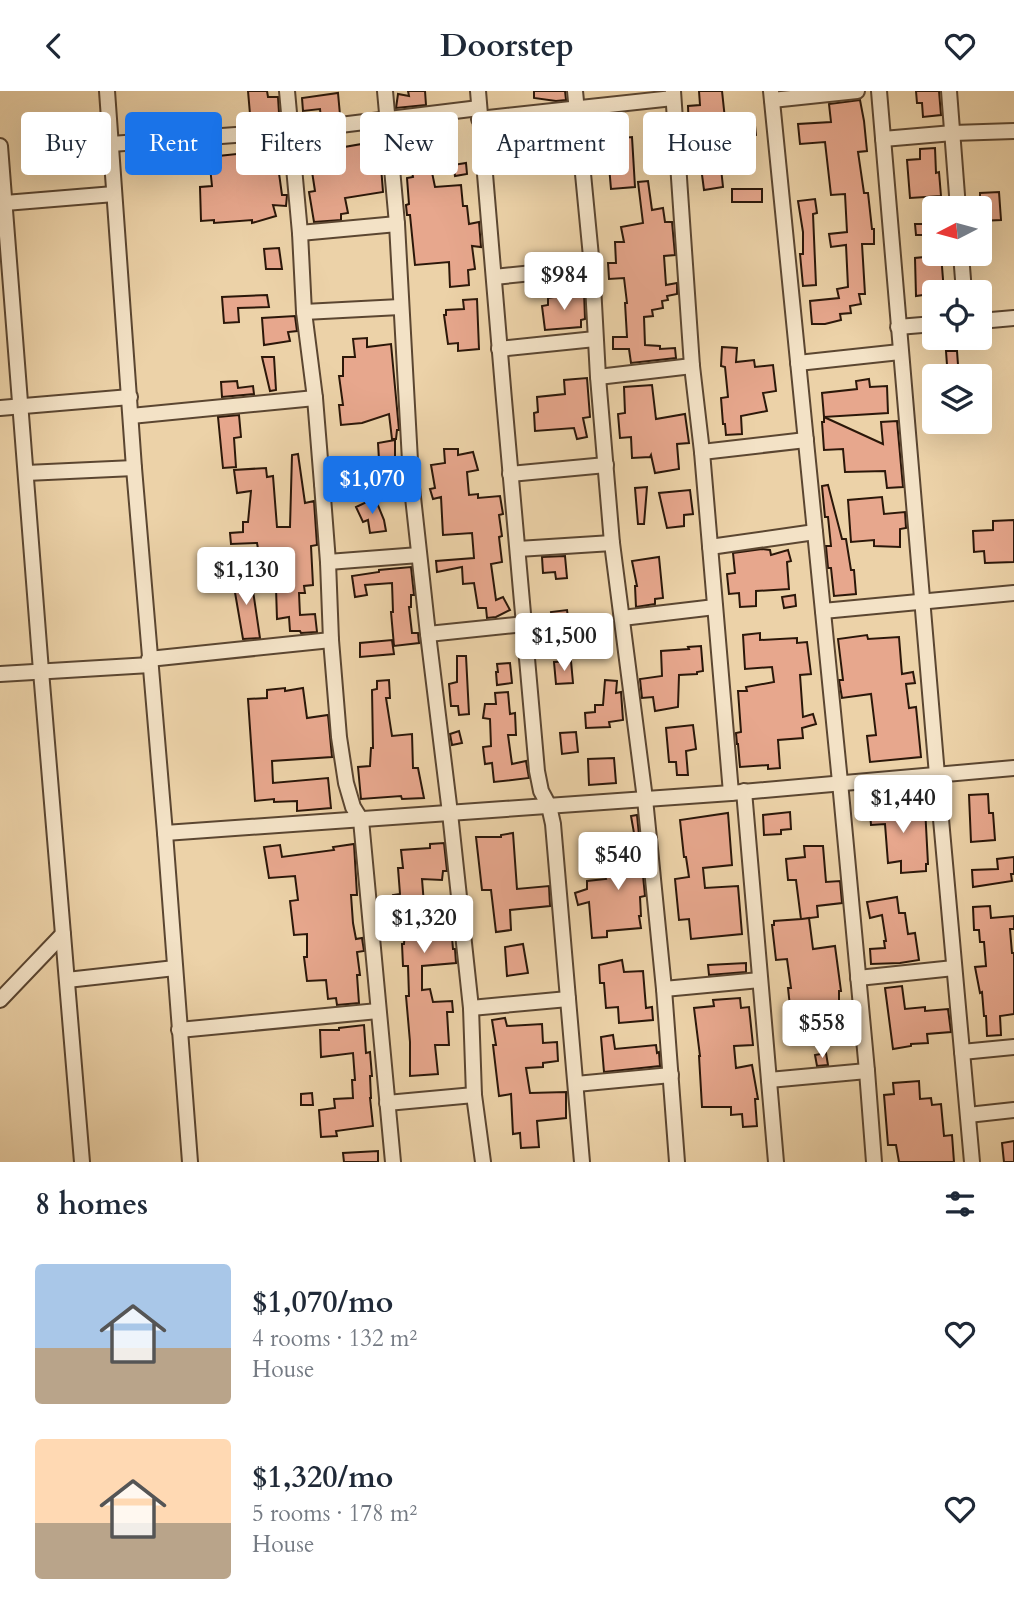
<!DOCTYPE html>
<meta charset="utf-8">
<style>
:root{--surface:#fff;--page:#f6f6f7;--text:#1f2937;--muted:#747a83;--accent:#1a73e8}
body{margin:0;font-family:Cardo,serif;background:var(--page);color:var(--text);height:100vh;display:flex;flex-direction:column;font-size:26px;white-space:nowrap}
*{box-sizing:border-box;margin:0}
p{font-size:23px;color:var(--muted)}
.icon{flex:none;width:38px;height:38px;fill:none;stroke:currentColor;stroke-width:2;stroke-linecap:round;stroke-linejoin:round}
.map{position:relative;height:1071px;overflow:hidden}
.details{display:flex;flex-direction:column;background:var(--surface);flex:1}
.details>*{flex:none}
.top-card{position:absolute;left:21px;top:21px;width:973px;height:63px;display:flex;gap:14px}
.needle{width:46px;rotate:264deg}
.controls{position:absolute;left:922px;top:105px;display:grid;gap:14px}
.controls a{display:grid;place-items:center;width:70px;height:70px;border-radius:7px;background:var(--surface);box-shadow:0 7px 28px #0002;font-size:35px}
.price{position:absolute;translate:-50% -60px;padding:0 16px;border-radius:7px;background:#fff;color:#222;font-size:23px;line-height:46px;filter:drop-shadow(0 2px 4px #0008)}
.price::after{content:'';position:absolute;left:50%;top:42px;width:21px;height:16px;margin-left:-10px;background:inherit;clip-path:polygon(0 0,100% 0,50% 100%)}
.price.selected{background:var(--accent);color:#fff}
ul{padding:0;list-style:none}
li{display:flex;align-items:center;gap:21px;height:175px;padding:0 35px}
li span{display:grid;place-items:center;flex:none;width:196px;height:140px;border-radius:7px;color:#555}
li>.icon{margin-inline-start:auto}
span .icon{width:84px;height:84px;fill:#fffc;stroke-width:1}
li b{font-size:30px}
h2{display:flex;justify-content:space-between;align-items:center;height:84px;padding:0 35px;font-size:30px}
.tag{padding:0 24px;border-radius:7px;background:var(--surface);box-shadow:0 7px 28px #0002;font-size:24px;line-height:63px}
.tag.selected{background:var(--accent);color:#fff}
header{display:flex;justify-content:space-between;align-items:center;height:91px;padding:0 35px;background:var(--surface);font-size:32px;font-weight:800}
.map>svg:first-child{display:block}
.building{fill:#e7a78d;stroke:#2b1709;stroke-width:2}
.lines{fill:none;stroke-linecap:round;stroke-linejoin:round}
.minor-casing{stroke:#5b4631;stroke-width:18}
.minor{stroke:#f3e2c6;stroke-width:14}
</style>
<header><svg class="icon" aria-label="back" viewBox="0 0 24 24"><path d="M15 5l-7 7 7 7"/></svg>Doorstep<svg class="icon" aria-label="heart" viewBox="0 0 24 24"><path d="M12 20l-8-8c-3-5 5-10 8-4 3-6 11-1 8 4z"/></svg></header>
<div class="map">
<svg width="1014" height="1071" viewBox="0 0 1014 1071">
<rect width="100%" height="100%" fill="#ecd2a8"/>
<filter id="stains"><feTurbulence type="fractalNoise" baseFrequency=".00286" numOctaves="4"/><feColorMatrix values="0 0 0 0 .2 0 0 0 0 .09 0 0 0 0 .02 0 0 0 .5 -.17"/></filter>
<radialGradient id="worn" r=".72"><stop offset=".6" stop-color="#630" stop-opacity="0"/><stop offset="1" stop-color="#630" stop-opacity=".3"/></radialGradient>
<!-- building -->
<g class="building">
<polygon points="248,0 267,0 268,6 278,6 279,22 250,23"/>
<polygon points="408,0 425,0 426,14 396,17 398,3 409,5"/>
<polygon points="534,0 565,0 566,9 556,10 534,7"/>
<polygon points="699,0 722,0 725,28 754,25 756,44 752,45 754,65 720,68 723,96 704,99 701,76 693,77 689,43 688,15 700,14"/>
<polygon points="916,0 939,0 941,24 923,26 922,12 917,12"/>
<polygon points="338,2 340,24 321,27 320,18 303,20 302,7"/>
<polygon points="860,9 864,30 867,60 858,61 864,102 868,102 872,138 874,138 874,153 862,153 865,203 859,203 861,213 850,215 851,222 840,223 841,229 825,233 812,233 810,210 839,207 837,198 848,196 846,154 831,156 829,143 847,141 845,103 831,104 825,51 800,53 798,33 831,31 829,13"/>
<polygon points="619,23 622,47 632,46 635,96 611,98 609,75 614,75 607,37 603,37 602,25"/>
<polygon points="414,39 430,40 432,62 428,62 435,96 461,94 463,115 467,115 469,133 479,131 481,156 472,155 475,178 468,179 469,194 450,196 449,171 415,174 410,124 407,124 406,114 409,113 407,87 413,86 407,53 414,53"/>
<polygon points="342,43 344,56 379,50 383,101 345,107 348,122 341,123 341,129 314,131 309,101 315,100 309,61 315,60 314,47"/>
<polygon points="935,57 936,82 939,81 941,105 910,107 907,69 920,68 920,58"/>
<polygon points="246,62 247,68 275,64 277,75 278,75 282,104 287,104 286,115 273,114 276,125 252,132 252,129 214,132 214,129 201,130 200,96 212,95 209,66"/>
<polygon points="466,72 467,83 455,85 453,74"/>
<polygon points="648,90 652,119 663,117 665,131 672,131 675,164 664,165 666,194 677,192 677,203 667,205 668,209 662,210 663,217 652,219 653,225 644,226 645,254 660,255 660,258 675,257 676,267 631,272 629,258 613,258 613,246 627,246 625,212 627,212 624,187 609,188 608,172 616,172 615,151 624,151 621,136 643,132 638,91"/>
<rect x="732" y="98" width="30" height="13"/>
<polygon points="999,101 1001,129 980,130 980,102"/>
<polygon points="815,108 817,122 813,123 816,194 803,195 800,163 803,163 803,141 798,110"/>
<polygon points="915,133 934,133 934,163 941,163 944,201 916,205 915,167 924,166 923,144 916,144"/>
<polygon points="279,157 282,178 266,178 264,158"/>
<polygon points="584,201 585,228 581,229 581,236 545,239 542,215 548,214 548,207"/>
<polygon points="267,204 269,216 238,217 239,231 224,232 222,206"/>
<polygon points="477,208 479,258 458,260 458,252 448,253 444,224 446,224 446,219 464,218 463,209"/>
<polygon points="295,225 297,240 288,241 290,250 264,254 262,227"/>
<polygon points="367,247 367,256 391,253 399,339 397,339 396,348 392,348 389,323 362,332 341,334 339,314 343,314 339,285 343,285 343,266 355,266 353,248"/>
<polygon points="722,256 737,257 736,271 754,269 755,276 773,274 776,300 763,302 767,320 741,325 742,343 726,344 725,333 723,333 721,307 728,306 725,276 721,275"/>
<polygon points="946,260 957,260 958,274 947,274"/>
<polygon points="262,266 274,266 276,299 270,300"/>
<polygon points="587,287 590,326 583,327 587,346 577,348 574,337 535,340 534,322 538,321 537,306 565,303 564,289"/>
<polygon points="869,288 870,296 887,295 888,322 824,326 822,302 857,298 856,290"/>
<polygon points="237,290 238,297 253,295 254,303 222,306 221,291"/>
<polygon points="652,294 656,328 685,323 689,352 677,353 679,378 655,382 651,364 650,366 632,367 631,346 620,347 618,323 625,322 624,296"/>
<polygon points="239,324 241,346 234,347 236,376 223,377 218,326"/>
<polygon points="824,326 883,353 881,331 897,330 903,396 887,397 885,380 845,381 843,358 824,359 822,331 824,331"/>
<polygon points="395,349 395,379 383,380 382,368 379,369 378,352"/>
<polygon points="444,358 458,358 458,364 473,361 478,379 467,381 469,404 478,403 478,407 500,405 503,423 499,424 502,445 499,446 502,471 491,473 496,509 503,506 510,519 496,526 487,527 486,517 478,517 474,492 463,493 462,476 437,481 436,470 474,467 472,442 443,444 441,406 433,408 430,398 435,397 431,374 445,372"/>
<polygon points="298,363 305,412 314,410 317,454 311,455 313,494 304,495 305,502 299,502 300,524 315,523 317,541 301,542 300,540 290,540 289,526 277,528 276,497 266,498 270,461 259,463 257,452 231,453 230,442 243,441 243,431 248,431 251,400 237,402 234,379 266,377 267,386 273,385 277,436 290,436 292,364"/>
<polygon points="828,394 842,448 846,448 851,479 854,479 856,503 834,505 831,477 828,477 826,455 831,455 828,426 825,426 822,395"/>
<polygon points="647,396 644,433 638,433 635,397"/>
<polygon points="690,399 693,423 684,424 684,435 667,437 659,402"/>
<polygon points="882,406 884,423 905,421 906,437 900,438 900,456 874,455 874,449 851,451 848,409"/>
<polygon points="375,407 384,429 386,440 370,442 368,429 363,431 356,416"/>
<polygon points="1014,429 1014,471 985,472 984,460 974,461 973,440 993,439 993,430"/>
<polygon points="762,458 770,459 771,464 788,459 791,470 787,471 789,498 756,500 756,515 740,516 739,502 729,503 727,483 735,482 733,462"/>
<polygon points="565,465 567,487 556,488 555,481 543,482 542,466"/>
<polygon points="659,466 663,507 655,508 655,513 636,516 635,495 637,495 632,470"/>
<polygon points="411,476 414,504 411,504 411,516 409,516 412,542 418,542 419,552 394,555 391,521 393,521 392,492 365,494 367,504 355,506 352,485 379,481 379,479"/>
<polygon points="244,482 246,494 252,493 260,547 243,548 232,484"/>
<polygon points="795,504 796,515 784,517 782,506"/>
<polygon points="567,519 570,541 554,543 551,521"/>
<polygon points="760,542 760,549 797,547 797,552 807,551 811,583 800,584 803,626 813,623 816,633 802,637 803,647 778,649 780,677 768,678 768,674 740,676 738,653 737,653 736,642 741,641 738,600 747,600 746,596 774,591 772,576 745,578 743,544"/>
<polygon points="867,544 868,548 899,546 902,583 913,581 915,592 906,593 909,617 916,616 921,666 870,671 867,645 876,644 871,603 842,607 839,589 843,589 838,548"/>
<polygon points="392,549 394,563 360,566 360,552"/>
<polygon points="701,555 703,580 697,581 697,583 679,584 678,616 655,620 653,606 642,607 640,588 662,585 661,560 689,558 688,556"/>
<polygon points="457,565 466,565 469,623 459,624 458,615 451,615 449,593 457,591"/>
<polygon points="571,570 573,592 556,593 554,571"/>
<polygon points="510,572 512,592 497,594 496,581 498,581 497,573"/>
<polygon points="389,589 390,607 386,607 392,645 412,643 413,677 418,677 424,707 402,708 401,705 361,708 358,676 370,675 371,657 373,657 372,599 377,598 377,590"/>
<polygon points="605,589 617,590 616,602 621,601 623,629 609,631 610,636 586,637 585,622 595,621 595,614 603,614"/>
<polygon points="285,597 285,600 303,597 307,627 328,624 332,666 272,670 273,692 328,687 331,717 297,720 297,710 274,711 274,708 255,710 248,608 267,607 267,599"/>
<polygon points="508,601 510,623 515,622 516,644 508,644 512,673 526,670 529,687 494,691 492,672 485,673 483,656 491,655 490,628 483,627 485,613 496,613 495,602"/>
<polygon points="693,634 696,658 686,660 688,684 677,684 676,671 669,671 666,637"/>
<polygon points="459,640 462,652 452,654 450,643"/>
<polygon points="576,641 578,661 562,663 560,642"/>
<polygon points="614,667 616,692 589,694 588,668"/>
<polygon points="988,703 989,722 993,722 995,749 971,751 969,704"/>
<polygon points="882,708 882,719 925,716 928,773 926,773 926,780 901,782 901,770 888,772 885,733 871,734 869,709"/>
<polygon points="790,721 791,738 781,739 781,743 764,744 763,724"/>
<polygon points="728,722 732,774 703,777 705,797 738,795 742,843 691,848 689,828 679,829 675,788 689,786 686,766 684,766 680,729"/>
<polygon points="637,724 645,805 640,806 641,825 639,825 641,837 607,840 607,846 592,847 589,811 578,814 575,802 587,798 587,790 606,788 605,785 627,784 624,757 621,757 620,743 634,742 631,725"/>
<polygon points="513,742 517,798 549,795 550,815 510,819 511,839 496,841 491,799 482,799 476,746 501,746 501,744"/>
<polygon points="444,752 447,780 443,780 442,789 422,788 425,826 450,824 453,858 455,858 456,872 422,875 422,899 430,898 433,911 452,910 453,921 447,921 449,954 435,954 438,983 410,985 410,951 406,905 409,905 408,875 403,875 402,853 404,853 406,824 395,824 393,804 400,803 398,777 403,777 401,759 430,757 430,753"/>
<polygon points="354,753 357,804 351,804 353,832 356,848 362,847 364,860 357,861 360,884 357,884 359,912 337,914 336,907 328,908 326,889 307,890 304,866 307,866 307,843 294,844 290,810 298,809 295,785 269,787 264,756 280,754 282,766 334,759 333,756"/>
<polygon points="804,755 823,755 826,791 840,790 842,812 817,815 818,826 802,828 809,827 813,858 835,855 841,900 839,900 839,914 817,915 820,951 808,951 807,942 793,943 788,897 791,897 787,868 776,869 772,834 774,834 774,830 801,828 796,789 788,789 786,768 805,766"/>
<polygon points="1014,766 1014,783 1011,783 1012,790 973,796 972,779 998,778 997,768"/>
<polygon points="897,806 899,822 905,822 908,843 915,842 919,869 900,872 871,873 870,858 885,857 884,850 886,850 882,824 870,827 867,811"/>
<polygon points="990,815 991,827 1014,825 1014,838 1010,838 1012,862 1014,862 1014,923 1000,925 1001,944 987,945 986,925 984,925 982,901 980,902 975,876 986,875 984,851 980,851 979,839 974,839 973,816"/>
<polygon points="523,853 528,882 507,885 505,856"/>
<polygon points="622,869 624,881 643,880 646,917 652,916 653,929 619,932 618,916 606,917 604,892 600,892 599,874"/>
<polygon points="746,872 746,881 709,884 708,874"/>
<polygon points="902,895 905,918 925,916 925,920 948,918 951,941 927,943 928,952 911,953 911,955 893,958 885,897"/>
<polygon points="740,907 741,917 749,916 753,954 734,955 736,977 752,974 758,1008 755,1008 757,1035 743,1036 742,1023 731,1024 731,1016 702,1016 699,965 700,965 694,917 714,915 713,909"/>
<polygon points="505,927 507,935 542,933 543,952 557,951 558,970 543,972 543,976 526,977 530,1002 566,1001 566,1027 537,1030 539,1056 521,1057 520,1042 513,1043 511,1003 499,1005 493,954 496,954 492,929"/>
<polygon points="364,934 366,962 370,961 372,985 370,985 371,1007 370,1007 373,1035 336,1040 337,1045 321,1046 319,1019 335,1017 334,1008 353,1007 352,989 355,989 353,962 321,966 320,939 339,939 339,937"/>
<polygon points="613,944 615,958 656,954 657,962 659,961 660,975 604,981 601,946"/>
<polygon points="826,962 828,974 817,975 815,964"/>
<polygon points="919,990 920,1008 931,1007 932,1014 941,1013 944,1045 952,1044 954,1071 899,1071 896,1054 888,1054 884,1004 894,1003 893,992"/>
<polygon points="312,1002 313,1014 301,1014 301,1003"/>
<polygon points="1014,1050 1014,1071 1004,1071 1002,1052"/>
<polygon points="378,1060 378,1071 344,1071 343,1062"/>
</g>
<g class="lines">
<!-- minor casing -->
<g class="minor-casing">
<g id="minor">
<polyline points="107,0 134,377 165,742 190,1071"/>
<polyline points="287,0 300,142 304,221 315,307 322,393 328,471 331,549 339,646 346,692 353,716 361,729 393,1071"/>
<polyline points="385,0 397,133 411,388 428,543 450,722 471,917 474,1004 483,1071"/>
<path d="M478,0c18,227 39,453 59,680l4,20 8,15 4,18 29,338"/>
<polyline points="575,0 592,176 598,286 612,452 645,708 664,898 677,1071"/>
<polyline points="673,0 692,275 702,361 731,702"/>
<polyline points="771,0 840,691 867,980 874,1071"/>
<polyline points="879,0 937,684 972,1071"/>
<polyline points="949,0 958,117"/>
<polyline points="772,9 857,0"/>
<polyline points="479,28 673,7"/>
<polyline points="883,48 953,42 1014,40"/>
<polyline points="111,53 291,40 479,17"/>
<polyline points="0,55 41,580 82,1071"/>
<polyline points="5,112 114,103"/>
<polyline points="300,142 397,133"/>
<polyline points="961,163 964,201"/>
<polyline points="494,186 592,176"/>
<polyline points="304,221 400,216"/>
<polyline points="980,230 1014,227"/>
<polyline points="898,236 934,233"/>
<polyline points="499,258 595,248"/>
<polyline points="798,272 900,261"/>
<polyline points="598,286 692,275"/>
<polyline points="0,317 130,306"/>
<polyline points="131,325 315,307"/>
<polyline points="702,361 806,349"/>
<polyline points="26,382 134,377"/>
<polyline points="510,383 606,374"/>
<polyline points="322,393 411,388"/>
<polyline points="710,456 815,441"/>
<polyline points="518,458 612,452"/>
<polyline points="328,471 419,464"/>
<polyline points="823,520 1014,502"/>
<polyline points="622,527 715,516"/>
<polyline points="428,543 525,533"/>
<polyline points="149,568 331,549"/>
<polyline points="0,583 150,574"/>
<polyline points="744,700 776,1071"/>
<polyline points="165,742 731,702 1014,677"/>
<polyline points="858,887 954,877"/>
<polyline points="67,889 175,877"/>
<polyline points="664,898 760,889"/>
<polyline points="0,909 63,843"/>
<polyline points="471,917 568,908"/>
<polyline points="179,939 378,920"/>
<polyline points="962,961 1014,956"/>
<polyline points="769,989 867,980"/>
<polyline points="576,993 671,984"/>
<polyline points="387,1012 474,1004"/>
<polyline points="968,1024 1014,1019"/>
</g>
</g>
<!-- minor -->
<use href="#minor" class="minor"/>
</g>
<rect width="100%" height="100%" filter="url(#stains)"/>
<rect width="100%" height="100%" fill="url(#worn)"/>
</svg>
<div class="controls">
<a><svg class="needle" viewBox="-14 -14 28 28"><path d="M0-13l5 13h-10z" fill="#e53935"/><path d="M0 13l5-13h-10z" fill="#747a83"/></svg></a>
<a><svg class="icon" aria-label="locate" viewBox="0 0 24 24"><circle cx="12" cy="12" r="6"/><path d="M12 2v4M12 18v4M2 12h4M18 12h4"/></svg></a>
<a><svg class="icon" aria-label="layers" viewBox="0 0 24 24"><path d="M12 4l9 5-9 5-9-5zM3 14l9 5 9-5"/></svg></a>
</div>
<b class="price" style="left:564px;top:221px">$984</b>
<b class="price selected" style="left:372px;top:425px">$1,070</b>
<b class="price" style="left:246px;top:516px">$1,130</b>
<b class="price" style="left:564px;top:582px">$1,500</b>
<b class="price" style="left:903px;top:744px">$1,440</b>
<b class="price" style="left:618px;top:801px">$540</b>
<b class="price" style="left:424px;top:864px">$1,320</b>
<b class="price" style="left:822px;top:969px">$558</b>
<div class="top-card">
<a class="tag">Buy</a>
<a class="tag selected">Rent</a>
<a class="tag">Filters</a>
<a class="tag">New</a>
<a class="tag">Apartment</a>
<a class="tag">House</a>
</div>
</div>
<section class="details">
<h2>8 homes<svg class="icon" aria-label="filters" viewBox="0 0 24 24"><path d="M4 7h16M4 17h16"/><circle cx="9" cy="7" r="2"/><circle cx="15" cy="17" r="2"/></svg></h2>
<ul>
<li><span style="background:linear-gradient(#a9c7e8 60%,#b9a48a 0)"><svg class="icon" aria-label="home" viewBox="0 0 24 24"><path d="M3 11l9-7 9 7M6 9v11h12V9"/></svg></span><div><b>$1,070/mo</b><p>4 rooms · 132 m²</p><p>House</p></div><svg class="icon" aria-label="heart" viewBox="0 0 24 24"><path d="M12 20l-8-8c-3-5 5-10 8-4 3-6 11-1 8 4z"/></svg></li>
<li><span style="background:linear-gradient(#ffd9b3 60%,#b9a48a 0)"><svg class="icon" aria-label="home" viewBox="0 0 24 24"><path d="M3 11l9-7 9 7M6 9v11h12V9"/></svg></span><div><b>$1,320/mo</b><p>5 rooms · 178 m²</p><p>House</p></div><svg class="icon" aria-label="heart" viewBox="0 0 24 24"><path d="M12 20l-8-8c-3-5 5-10 8-4 3-6 11-1 8 4z"/></svg></li>
</ul>
</section>
